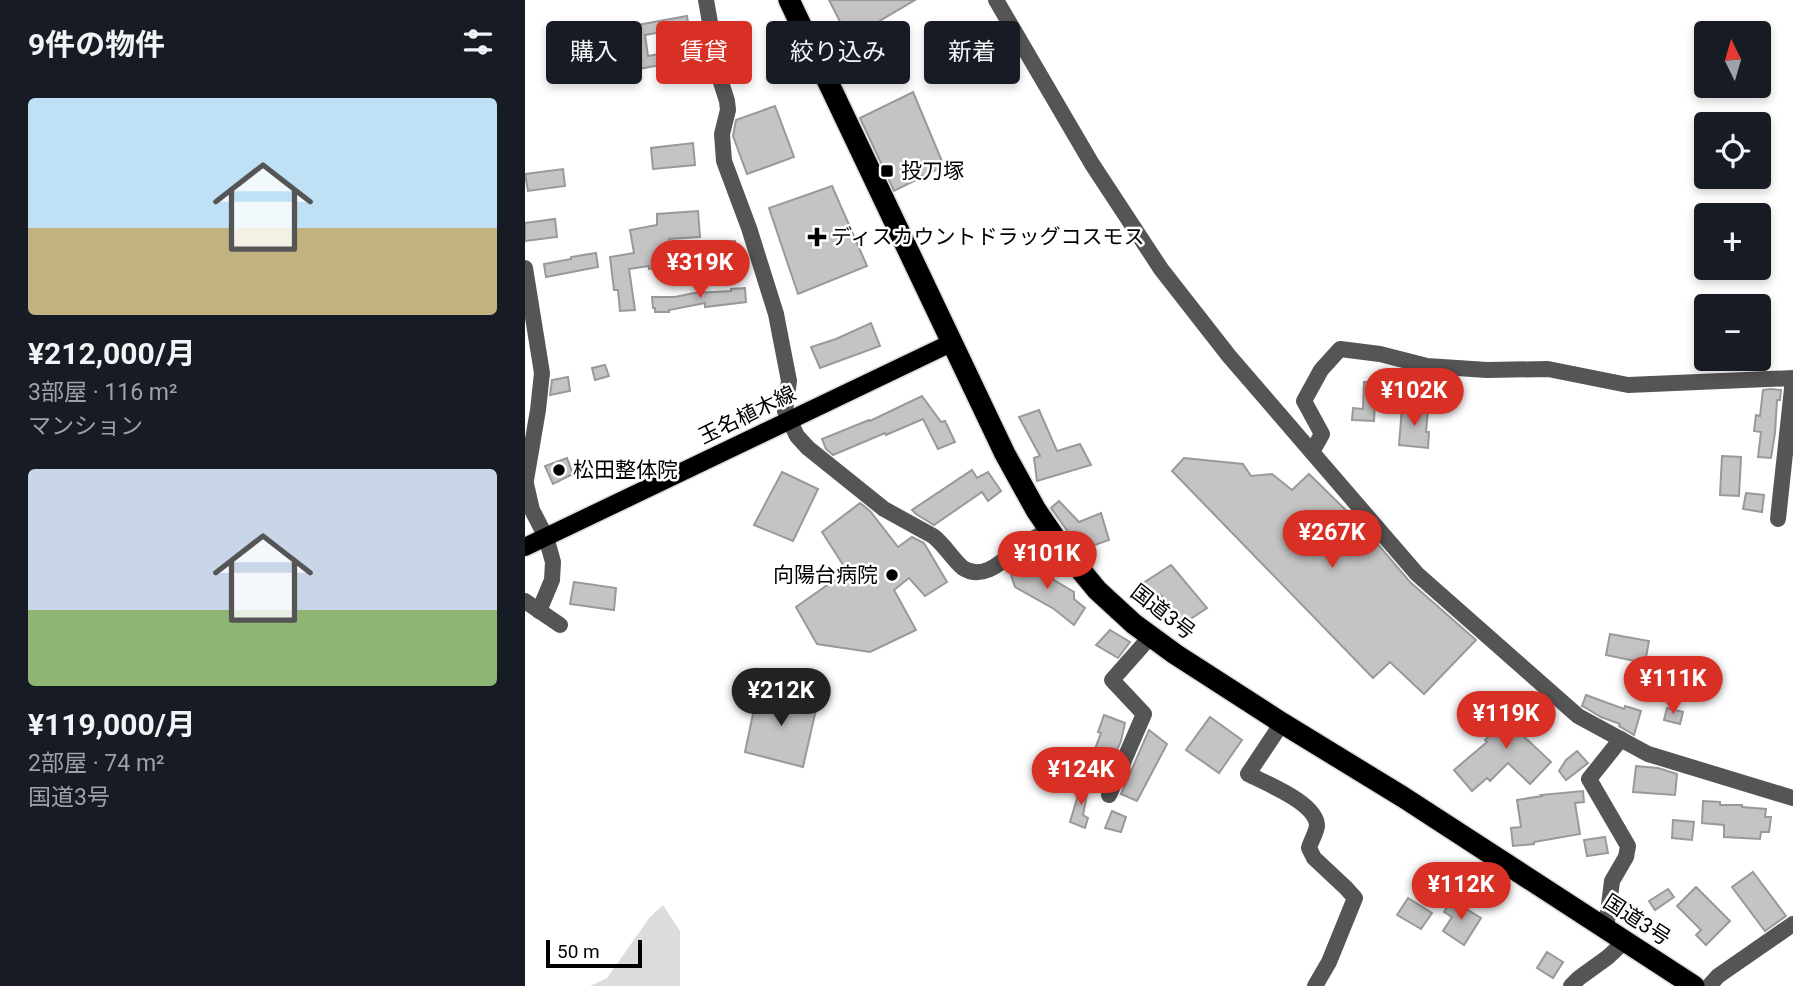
<!DOCTYPE html>
<html lang="ja">
<meta charset="utf-8">
<style>
:root{--surface:#171b24;--page:#242831;--text:#f1f3f6;--muted:#9ea1a6;--accent:#d93025}
body{margin:0;font-family:Roboto,"Noto Sans JP",sans-serif;background:var(--page);color:var(--text);height:100vh;display:flex;flex-direction:column;font-size:26px;white-space:nowrap}
*{box-sizing:border-box;margin:0}
p{font-size:23px;color:var(--muted)}
.icon{flex:none;width:38px;height:38px;fill:none;stroke:currentColor;stroke-width:2;stroke-linecap:round;stroke-linejoin:round}
.map{position:relative;flex:1;overflow:hidden}
.side{display:flex;flex-direction:column;background:var(--surface);width:525px}
.side>*{flex:none}
.guide{position:absolute;left:21px;top:21px;width:665px;height:63px;display:flex;gap:14px}
.needle{width:46px;rotate:355deg}
.tools{position:absolute;left:1169px;top:21px;display:grid;gap:14px}
.tools a{display:grid;place-items:center;width:77px;height:77px;border-radius:7px;background:var(--surface);box-shadow:0 4px 10px #0003;font-size:35px}
.scale{position:absolute;left:21px;bottom:18px;width:96px;box-sizing:border-box;padding-left:7px;border:4px solid #000;border-top:0;font-size:19px;line-height:24px;white-space:nowrap;color:#000;-webkit-text-stroke:5px #fff;paint-order:stroke}
.price{position:absolute;translate:-50% -60px;padding:0 16px;border-radius:24px;background:var(--accent);color:#fff;font-size:23px;line-height:46px;filter:drop-shadow(0 2px 4px #0008)}
.price::after{content:'';position:absolute;left:50%;top:42px;width:21px;height:16px;margin-left:-10px;background:inherit;clip-path:polygon(0 0,100% 0,50% 100%)}
.price.active{background:#222;color:#fff}
ul{padding:0;list-style:none}
li{display:grid;align-content:center;gap:14px;height:371px;padding:0 28px}
li span{display:grid;place-items:center;height:217px;border-radius:7px;color:#555}
li>.icon{margin-inline-start:auto}
span .icon{width:126px;height:126px;fill:#fffc;stroke-width:1}
li b{font-size:30px}
h2{display:flex;justify-content:space-between;align-items:center;height:84px;padding:0 28px;font-size:30px}
.chip{padding:0 24px;border-radius:7px;background:var(--surface);box-shadow:0 4px 10px #0003;font-size:24px;line-height:63px}
.chip.active{background:var(--accent);color:#fff}
main{display:flex;flex:1;min-height:0}
.map>svg:first-child{display:block}
.green{fill:#dcdcdc}
.building{fill:#c4c4c4;stroke:#999;stroke-width:2;fill-rule:evenodd}
.lines{fill:none;stroke-linecap:round;stroke-linejoin:round}
.major-casing{stroke:#dbdbdb;stroke-width:21}
.highway-casing{stroke:#dbdbdb;stroke-width:24}
.minor{stroke:#555;stroke-width:16}
.major{stroke:#000;stroke-width:18}
.highway{stroke:#000;stroke-width:21}
.poi-dot{fill:#000;stroke:#fff;stroke-width:2.5}
.labels{text-anchor:middle;dominant-baseline:central;stroke-width:5;stroke-linejoin:round;paint-order:stroke}
.poi-label{font-size:21px;fill:#000;stroke:#fff;text-anchor:start}
.street-label{font-size:21px;fill:#000;stroke:#fff}
</style>
<main>
<section class="side">
<h2>9件の物件<svg class="icon" aria-label="filters" viewBox="0 0 24 24"><path d="M4 7h16M4 17h16"/><circle cx="9" cy="7" r="2"/><circle cx="15" cy="17" r="2"/></svg></h2>
<ul>
<li><span style="background:linear-gradient(#bfe0f5 60%,#c2b280 0)"><svg class="icon" aria-label="home" viewBox="0 0 24 24"><path d="M3 11l9-7 9 7M6 9v11h12V9"/></svg></span><div><b>¥212,000/月</b><p>3部屋 · 116 m²</p><p>マンション</p></div></li>
<li><span style="background:linear-gradient(#c9d6e8 65%,#8fb573 0)"><svg class="icon" aria-label="home" viewBox="0 0 24 24"><path d="M3 11l9-7 9 7M6 9v11h12V9"/></svg></span><div><b>¥119,000/月</b><p>2部屋 · 74 m²</p><p>国道3号</p></div></li>
</ul>
</section>
<div class="map">
<svg width="1268" height="986" viewBox="0 0 1268 986">
<rect width="100%" height="100%" fill="#fff"/>
<!-- green -->
<polygon class="green" points="138,905 155,931 155,986 65,986 82,978 125,917"/>
<!-- building -->
<g class="building">
<polygon points="304,0 390,0 324,39"/>
<path d="M162,16l7,43 -61,11 -7,-43zM147,30l1,1 3,20 -28,5 -3,-21z"/>
<polygon points="388,92 419,166 369,191 335,118"/>
<polygon points="250,106 269,157 222,174 208,136 211,120"/>
<polygon points="168,143 170,165 128,169 126,148"/>
<polygon points="38,169 40,186 3,191 0,174"/>
<polygon points="307,186 342,266 273,294 244,208"/>
<polygon points="173,211 175,237 144,239 147,267 124,269 124,266 104,269 110,310 95,311 93,290 89,290 85,257 109,253 105,230 132,225 132,214"/>
<polygon points="30,219 32,237 0,241 0,223"/>
<polygon points="210,241 210,253 189,254 189,256 170,259 168,243"/>
<polygon points="71,253 73,267 21,277 19,264 46,259 46,257"/>
<polygon points="220,288 221,302 180,307 180,303 144,310 144,312 130,312 130,308 128,308 127,297 150,297 169,293 206,291 206,289"/>
<polygon points="346,323 355,346 295,368 286,347 311,339"/>
<polygon points="80,365 84,376 70,380 67,368"/>
<polygon points="43,377 45,391 25,395 27,380"/>
<polygon points="839,382 851,382 849,421 827,420 828,408 838,409"/>
<polygon points="1246,389 1256,390 1255,400 1252,400 1250,433 1246,458 1233,457 1236,432 1229,431 1231,415 1235,416 1238,390"/>
<polygon points="397,396 416,422 420,421 430,442 413,449 398,419 361,435 360,433 308,455 301,449 297,439 344,420 345,421"/>
<polygon points="877,407 903,410 901,432 904,432 903,448 874,445"/>
<polygon points="514,410 532,451 555,444 566,465 512,481 509,458 515,456 494,417"/>
<polygon points="1197,456 1216,457 1214,496 1195,495"/>
<polygon points="42,458 48,474 28,484 20,466"/>
<polygon points="659,458 718,464 726,476 747,474 767,490 784,474 839,528 885,582 951,640 899,694 865,662 848,678 647,471"/>
<polygon points="447,470 452,478 463,472 476,491 463,501 457,492 409,525 391,514 387,510"/>
<polygon points="257,472 293,489 268,541 229,525"/>
<polygon points="1221,493 1239,495 1237,512 1218,509"/>
<polygon points="534,501 554,522 576,513 584,540 556,550 526,508"/>
<polygon points="335,503 345,511 373,547 387,537 399,543 422,582 400,596 384,578 369,590 391,630 345,652 292,644 271,607 322,571 297,532"/>
<polygon points="505,562 517,573 549,592 549,599 560,608 549,625 529,609 490,587 486,575 493,565"/>
<polygon points="646,565 682,608 658,624 635,594 625,599 615,585"/>
<polygon points="49,582 91,588 89,610 45,604"/>
<polygon points="585,630 605,642 593,658 571,645"/>
<polygon points="1085,634 1124,641 1120,663 1081,655"/>
<polygon points="233,690 292,705 278,767 220,752"/>
<polygon points="1061,695 1099,709 1100,706 1116,711 1109,735 1094,726 1095,724 1076,717 1059,707 1057,706"/>
<polygon points="1002,697 1016,711 995,733 1026,762 1005,784 983,763 965,781 962,778 947,791 929,770 962,742 960,740"/>
<polygon points="1142,708 1158,712 1155,724 1139,720"/>
<polygon points="579,715 600,723 596,741 576,786 559,778 576,733 573,732"/>
<polygon points="685,717 717,740 694,773 661,750"/>
<polygon points="624,730 642,744 612,801 596,794"/>
<polygon points="1052,751 1063,763 1041,780 1034,771 1041,760"/>
<polygon points="1111,766 1133,768 1152,774 1150,795 1108,792"/>
<polygon points="557,782 564,784 558,815 563,818 560,828 545,822"/>
<polygon points="1058,791 1059,802 1050,803 1055,834 1009,842 1009,844 988,846 986,828 996,827 992,800 1017,796 1016,795"/>
<polygon points="1178,801 1195,802 1195,805 1217,805 1217,807 1241,809 1240,817 1246,817 1244,832 1236,832 1235,839 1199,837 1199,825 1177,823"/>
<polygon points="587,811 601,817 596,832 580,828"/>
<polygon points="1148,820 1169,822 1167,840 1147,838"/>
<polygon points="1080,837 1083,853 1062,856 1059,840"/>
<polygon points="1228,872 1261,916 1240,931 1207,887"/>
<polygon points="1171,887 1205,921 1181,945 1171,935 1176,930 1152,906"/>
<polygon points="1143,889 1149,897 1130,910 1124,901"/>
<polygon points="883,898 907,913 896,929 872,915"/>
<polygon points="927,900 956,918 939,945 918,931 927,917 919,912"/>
<polygon points="1022,952 1038,962 1028,978 1012,968"/>
</g>
<g class="lines">
<!-- major casing -->
<g class="major-casing">
<polyline id="major" points="0,547 426,343"/>
</g>
<!-- highway casing -->
<g class="highway-casing">
<polyline id="highway" points="264,0 480,454 511,510 535,545 572,590 609,624 650,654 757,723 878,797 1169,986"/>
</g>
<!-- minor -->
<g class="minor">
<path d="M181,0l14,79 7,22 1,9 -6,24 2,27 25,67 27,86 13,67 -4,30 12,25 11,12 76,61 49,27c12,9 19,23 30,32 22,14 42,-10 58,-22 8,-6 19,-10 28,-17"/>
<polyline points="471,0 567,164 636,269 704,356 892,574 1053,716 1123,754 1268,798"/>
<polyline points="0,268 17,373 13,410 0,486"/>
<polyline points="787,452 797,434 779,401 796,370 815,349 855,354 902,366 962,370 1023,369 1103,385 1268,378"/>
<polyline points="1,484 7,510 21,537 28,562 27,580 14,611"/>
<polyline points="1253,519 1268,379"/>
<polyline points="0,601 35,625"/>
<path d="M757,723l-34,51c19,10 69,29 69,52 -1,7 -6,15 -8,22l5,10 32,30 9,10 -26,64 -14,24"/>
<polyline points="584,795 619,714 587,680 626,636"/>
<polyline points="1081,929 1087,881 1101,857 1103,846 1064,779 1096,739"/>
<polyline points="1046,986 1054,978 1083,957 1100,941"/>
<polyline points="1184,986 1193,976 1268,924"/>
</g>
<!-- major -->
<use href="#major" class="major"/>
<!-- highway -->
<use href="#highway" class="highway"/>
</g>
<!-- markers -->
<g class="poi-dot">
<rect x="355" y="164" width="14" height="14" rx="3.5"/>
<path d="M288.5 226.5h7v7h7v7h-7v7h-7v-7h-7v-7h7z"/>
<circle cx="34" cy="470" r="7"/>
<circle cx="367" cy="575" r="7"/>
</g>
<g class="labels">
<!-- poi labels -->
<g class="poi-label">
<text x="376" y="171">投刀塚</text>
<text x="306" y="237">ディスカウントドラッグコスモス</text>
<text x="48" y="470">松田整体院</text>
<text x="353" y="575" text-anchor="end">向陽台病院</text>
</g>
<!-- street labels -->
<g class="street-label">
<text transform="translate(222 415) rotate(-26)">玉名植木線</text>
<text transform="translate(638 612) rotate(38)">国道3号</text>
<text transform="translate(1112 920) rotate(33)">国道3号</text>
</g>
</g>
</svg>
<div class="tools">
<a><svg class="needle" viewBox="-14 -14 28 28"><path d="M0-13l5 13h-10z" fill="#e53935"/><path d="M0 13l5-13h-10z" fill="#9ea1a6"/></svg></a>
<a><svg class="icon" aria-label="locate" viewBox="0 0 24 24"><circle cx="12" cy="12" r="6"/><path d="M12 2v4M12 18v4M2 12h4M18 12h4"/></svg></a>
<a>+</a>
<a>−</a>
</div>
<div class="scale">50 m</div>
<b class="price" style="left:175px;top:300px">¥319K</b>
<b class="price" style="left:889px;top:428px">¥102K</b>
<b class="price" style="left:807px;top:570px">¥267K</b>
<b class="price" style="left:522px;top:591px">¥101K</b>
<b class="price" style="left:1148px;top:716px">¥111K</b>
<b class="price active" style="left:256px;top:728px">¥212K</b>
<b class="price" style="left:981px;top:751px">¥119K</b>
<b class="price" style="left:556px;top:807px">¥124K</b>
<b class="price" style="left:936px;top:922px">¥112K</b>
<div class="guide">
<a class="chip">購入</a>
<a class="chip active">賃貸</a>
<a class="chip">絞り込み</a>
<a class="chip">新着</a>
</div>
</div>
</main>
